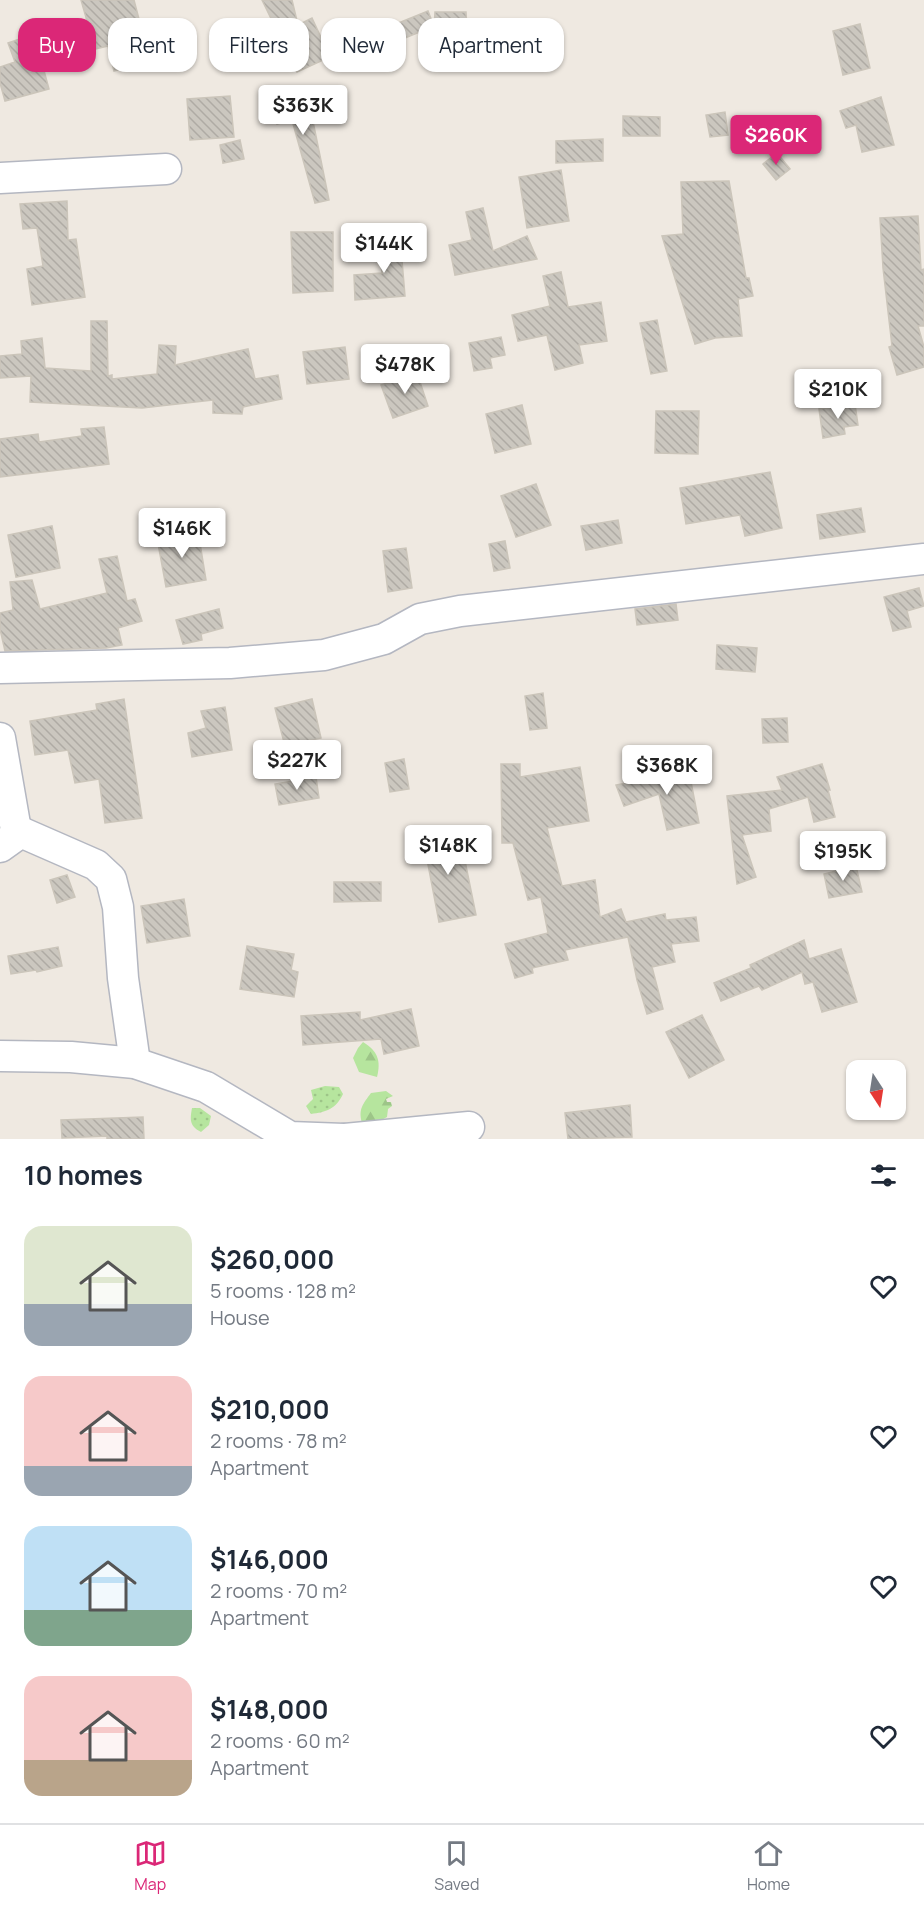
<!DOCTYPE html>
<meta charset="utf-8">
<style>
:root{--surface:#fff;--page:#f2f2f3;--text:#1f2937;--muted:#747a83;--line:#e0e1e3;--accent:#db2777}
body{margin:0;font-family:Manrope,sans-serif;background:var(--page);color:var(--text);height:100vh;display:flex;flex-direction:column;font-size:22px;white-space:nowrap}
*{box-sizing:border-box;margin:0}
p{font-size:20px;color:var(--muted)}
.icon{flex:none;width:33px;height:33px;fill:none;stroke:currentColor;stroke-width:2;stroke-linecap:round;stroke-linejoin:round}
.map{position:relative;height:1139px;overflow:hidden}
.panel{display:flex;flex-direction:column;background:var(--surface);flex:1}
.panel>*{flex:none}
.guide{position:absolute;left:18px;top:18px;width:600px;height:54px;display:flex;gap:12px}
.needle{width:39px;rotate:168deg}
.buttons{position:absolute;left:846px;top:1060px;display:grid;gap:12px}
.buttons a{display:grid;place-items:center;width:60px;height:60px;border-radius:12px;background:var(--surface);box-shadow:0 2px 4px #0004;font-size:30px}
.price{position:absolute;translate:-50% -51px;padding:0 14px;border-radius:6px;background:#fff;color:#222;font-size:20px;line-height:39px;filter:drop-shadow(0 2px 3px #0008)}
.price::after{content:'';position:absolute;left:50%;top:36px;width:18px;height:14px;margin-left:-9px;background:inherit;clip-path:polygon(0 0,100% 0,50% 100%)}
.price.selected{background:var(--accent);color:#fff}
ul{padding:0;list-style:none}
li{display:flex;align-items:center;gap:18px;height:150px;padding:0 24px}
li span{display:grid;place-items:center;flex:none;width:168px;height:120px;border-radius:18px;color:#555}
li>.icon{margin-inline-start:auto}
span .icon{width:72px;height:72px;fill:#fffc;stroke-width:1}
li b{font-size:26px}
h2{display:flex;justify-content:space-between;align-items:center;height:72px;padding:0 24px;font-size:26px}
.pill{padding:0 21px;border-radius:18px;background:var(--surface);box-shadow:0 2px 4px #0004;font-size:21px;line-height:54px}
.pill.selected{background:var(--accent);color:#fff}
.menu{display:flex;justify-content:space-around;align-items:center;height:84px;border-top:2px solid var(--line);background:var(--surface);font-size:16px;color:var(--muted)}
.menu a{display:grid;justify-items:center;gap:3px}
.menu .selected{color:var(--accent)}
.map>svg:first-child{display:block}
.grass{fill:url(#grass-dots)}
.forest{fill:url(#forest-firs)}
.building{fill:url(#building-back-hatch);stroke:#cbc5ba;stroke-width:1.5}
.lines{fill:none;stroke-linecap:round;stroke-linejoin:round}
.minor-casing{stroke:#b4b7c1;stroke-width:33}
.minor{stroke:#fff;stroke-width:30}
</style>
<div class="map">
<svg width="924" height="1139" viewBox="0 0 924 1139">
<defs>
<pattern id="grass-dots" width="8" height="8" patternUnits="userSpaceOnUse" patternTransform="scale(1.5)"><rect width="8" height="8" fill="#b6e59e"/><path d="M2 2h.1M6 6h.1" fill="none" stroke="#9dc588" stroke-width="1.8" stroke-linecap="round"/></pattern>
<pattern id="forest-firs" width="22" height="20" patternUnits="userSpaceOnUse" patternTransform="scale(1.5)"><rect width="22" height="20" fill="#b6e59e"/><path d="M5 1l3.5 6h-7zM16 11l3.5 6h-7z" fill="#9dc588"/></pattern>
<pattern id="building-back-hatch" width="6" height="6" patternUnits="userSpaceOnUse" patternTransform="scale(1.5)"><rect width="6" height="6" fill="#cbc7bf"/><path d="M-1 5l2 2M0 0l6 6M5-1l2 2" fill="none" stroke="#afaba4"/></pattern>
</defs>
<rect width="100%" height="100%" fill="#efe9e1"/>
<!-- grass -->
<g class="grass">
<path d="M325,1086l14,1 4,7c-7,15 -17,18 -32,20l-5,-8 7,-7 -2,-9z"/>
<path d="M192,1108h8l11,8 -2,9 -8,7c-12,-6 -11,-13 -9,-24z"/>
</g>
<!-- forest -->
<g class="forest">
<path d="M363,1042c15,9 18,19 14,35l-18,-5 -6,-14 5,-10z"/>
<path d="M386,1091l7,5 -7,3 1,3h4l1,4 -4,3 -1,8 -13,7 -12,-1c-4,-14 1,-19 9,-30z"/>
</g>
<!-- building -->
<g class="building">
<polygon points="81,0 134,0 150,61 114,71 108,46 95,49"/>
<polygon points="262,0 292,0 298,25 312,18 330,57 297,72"/>
<polygon points="428,11 434,26 371,52 364,37"/>
<polygon points="435,12 466,12 467,31 434,30"/>
<polygon points="860,24 870,68 843,75 833,31"/>
<polygon points="52,28 60,49 40,56 49,89 5,101 0,83 0,67 15,62 8,43"/>
<polygon points="306,87 329,200 315,203 292,120 277,124 270,95"/>
<polygon points="230,96 234,137 190,140 187,99"/>
<polygon points="881,97 894,145 862,152 856,125 846,128 840,111"/>
<polygon points="725,112 728,135 710,137 706,115"/>
<polygon points="623,116 660,117 660,136 623,136"/>
<polygon points="603,139 603,161 556,163 556,141"/>
<polygon points="240,140 244,159 223,163 220,145"/>
<polygon points="777,153 790,169 776,180 763,164"/>
<polygon points="561,170 569,221 527,228 519,177"/>
<polygon points="729,181 746,278 749,278 753,296 738,299 742,336 715,338 695,344 662,236 683,234 681,182"/>
<polygon points="67,201 68,240 76,239 85,297 32,305 27,269 43,266 37,228 23,229 20,204"/>
<polygon points="483,208 493,251 527,236 537,259 455,275 449,245 472,240 466,212"/>
<polygon points="918,216 921,270 924,269 924,326 918,326 924,347 924,367 897,375 889,347 892,346 883,268 880,218"/>
<polygon points="291,232 333,232 333,291 293,293"/>
<polygon points="400,237 405,296 355,300 354,275 382,273 378,240"/>
<polygon points="561,272 568,307 601,302 607,341 579,345 583,363 555,370 547,335 518,341 512,315 550,306 543,276"/>
<polygon points="657,320 667,371 651,374 640,323"/>
<polygon points="91,321 107,321 108,376 112,375 112,379 157,374 159,345 176,346 175,365 248,349 255,379 278,375 282,399 243,407 242,414 213,413 213,400 142,408 30,402 31,376 0,378 0,356 22,354 21,341 42,338 45,368 91,371"/>
<polygon points="501,337 505,355 490,358 492,368 474,371 469,343"/>
<polygon points="345,347 349,379 307,384 303,352"/>
<polygon points="417,373 428,406 393,418 381,385"/>
<polygon points="855,404 858,425 844,427 845,434 823,438 819,409"/>
<polygon points="522,405 531,444 495,453 486,414"/>
<polygon points="656,411 699,411 698,454 655,453"/>
<polygon points="104,427 109,464 0,477 0,439 38,434 39,442 82,436 81,429"/>
<polygon points="770,472 782,528 745,536 740,515 686,524 680,488"/>
<polygon points="536,484 551,525 516,537 501,496"/>
<polygon points="861,508 865,532 820,539 817,515"/>
<polygon points="618,520 622,543 586,550 581,526"/>
<polygon points="52,526 60,568 16,577 8,535"/>
<polygon points="198,531 206,580 166,587 157,538"/>
<polygon points="505,541 510,568 494,571 489,544"/>
<polygon points="406,548 412,588 388,592 383,551"/>
<polygon points="117,556 127,601 135,599 142,621 118,628 122,645 106,648 5,651 0,629 0,613 13,610 10,582 32,580 40,609 107,593 99,559"/>
<polygon points="919,588 924,606 907,611 911,627 893,631 884,597"/>
<polygon points="676,604 678,620 637,625 635,609"/>
<polygon points="219,609 223,628 201,634 202,640 183,644 176,620"/>
<polygon points="717,645 757,648 755,672 716,669"/>
<polygon points="543,693 547,728 530,730 525,696"/>
<polygon points="124,699 142,818 105,823 99,779 75,783 68,750 35,755 30,721 97,710 96,704"/>
<polygon points="312,699 321,738 285,746 275,708"/>
<polygon points="225,707 232,750 192,757 188,733 206,728 201,711"/>
<polygon points="787,718 788,742 763,743 762,719"/>
<polygon points="404,759 409,789 390,792 385,763"/>
<polygon points="501,764 520,764 520,777 580,767 589,821 547,828 562,886 595,880 600,917 621,909 626,922 665,914 666,920 696,917 699,941 671,944 675,962 652,967 663,1009 647,1014 637,980 628,937 565,950 568,960 532,968 533,973 515,978 505,944 548,933 541,897 528,900 513,843 502,843"/>
<polygon points="822,764 830,790 828,790 835,817 814,822 808,797 769,809 771,831 742,835 756,877 737,884 727,796 782,790 777,777"/>
<polygon points="699,768 702,778 691,782 699,823 667,830 659,794 624,806 616,785"/>
<polygon points="316,777 319,798 279,805 275,784"/>
<polygon points="455,830 460,862 465,861 476,915 439,922 426,854 422,855 419,835"/>
<polygon points="823,841 826,858 807,862 804,845"/>
<polygon points="856,866 862,892 829,898 824,874"/>
<polygon points="67,875 75,897 57,903 50,880"/>
<polygon points="334,882 381,882 381,901 334,902"/>
<polygon points="184,899 190,936 147,943 141,906"/>
<polygon points="804,940 809,959 841,949 857,1002 822,1012 813,982 805,984 802,972 762,990 759,986 721,1001 714,983 751,968 750,965"/>
<polygon points="247,946 294,954 291,970 298,972 294,997 240,989"/>
<polygon points="58,947 62,966 37,972 36,970 11,974 8,956"/>
<polygon points="411,1009 419,1046 384,1054 381,1039 303,1045 301,1016 360,1012 360,1020"/>
<polygon points="702,1015 724,1060 689,1078 666,1032"/>
<polygon points="630,1105 632,1137 568,1139 565,1113"/>
<polygon points="143,1117 144,1139 107,1139 107,1136 62,1138 61,1120"/>
</g>
<g class="lines">
<!-- minor casing -->
<g class="minor-casing">
<g id="minor">
<polyline points="0,178 166,169"/>
<polyline points="0,668 230,663 324,655 384,639 420,619 460,611 924,559"/>
<polyline points="0,738 16,830 14,837 0,847"/>
<polyline points="16,830 96,865 111,879 118,907 123,978 135,1063"/>
<polyline points="0,1056 71,1057 135,1063 206,1087 290,1137 344,1139"/>
<polyline points="345,1139 469,1127"/>
</g>
</g>
<!-- minor -->
<use href="#minor" class="minor"/>
</g>
</svg>
<div class="buttons">
<a><svg class="needle" viewBox="-14 -14 28 28"><path d="M0-13l5 13h-10z" fill="#e53935"/><path d="M0 13l5-13h-10z" fill="#747a83"/></svg></a>
</div>
<b class="price" style="left:303px;top:136px">$363K</b>
<b class="price selected" style="left:776px;top:166px">$260K</b>
<b class="price" style="left:384px;top:274px">$144K</b>
<b class="price" style="left:405px;top:395px">$478K</b>
<b class="price" style="left:838px;top:420px">$210K</b>
<b class="price" style="left:182px;top:559px">$146K</b>
<b class="price" style="left:297px;top:791px">$227K</b>
<b class="price" style="left:667px;top:796px">$368K</b>
<b class="price" style="left:448px;top:876px">$148K</b>
<b class="price" style="left:843px;top:882px">$195K</b>
<div class="guide">
<a class="pill selected">Buy</a>
<a class="pill">Rent</a>
<a class="pill">Filters</a>
<a class="pill">New</a>
<a class="pill">Apartment</a>
</div>
</div>
<section class="panel">
<h2>10 homes<svg class="icon" aria-label="filters" viewBox="0 0 24 24"><path d="M4 7h16M4 17h16"/><circle cx="9" cy="7" r="2"/><circle cx="15" cy="17" r="2"/></svg></h2>
<ul>
<li><span style="background:linear-gradient(#dfe7d0 65%,#9aa5b1 0)"><svg class="icon" aria-label="home" viewBox="0 0 24 24"><path d="M3 11l9-7 9 7M6 9v11h12V9"/></svg></span><div><b>$260,000</b><p>5 rooms · 128 m²</p><p>House</p></div><svg class="icon" aria-label="heart" viewBox="0 0 24 24"><path d="M12 20l-8-8c-3-5 5-10 8-4 3-6 11-1 8 4z"/></svg></li>
<li><span style="background:linear-gradient(#f6c9c9 75%,#9aa5b1 0)"><svg class="icon" aria-label="home" viewBox="0 0 24 24"><path d="M3 11l9-7 9 7M6 9v11h12V9"/></svg></span><div><b>$210,000</b><p>2 rooms · 78 m²</p><p>Apartment</p></div><svg class="icon" aria-label="heart" viewBox="0 0 24 24"><path d="M12 20l-8-8c-3-5 5-10 8-4 3-6 11-1 8 4z"/></svg></li>
<li><span style="background:linear-gradient(#bfe0f5 70%,#7fa58c 0)"><svg class="icon" aria-label="home" viewBox="0 0 24 24"><path d="M3 11l9-7 9 7M6 9v11h12V9"/></svg></span><div><b>$146,000</b><p>2 rooms · 70 m²</p><p>Apartment</p></div><svg class="icon" aria-label="heart" viewBox="0 0 24 24"><path d="M12 20l-8-8c-3-5 5-10 8-4 3-6 11-1 8 4z"/></svg></li>
<li><span style="background:linear-gradient(#f6c9c9 70%,#b9a48a 0)"><svg class="icon" aria-label="home" viewBox="0 0 24 24"><path d="M3 11l9-7 9 7M6 9v11h12V9"/></svg></span><div><b>$148,000</b><p>2 rooms · 60 m²</p><p>Apartment</p></div><svg class="icon" aria-label="heart" viewBox="0 0 24 24"><path d="M12 20l-8-8c-3-5 5-10 8-4 3-6 11-1 8 4z"/></svg></li>
</ul>
</section>
<nav class="menu">
<a class="selected"><svg class="icon" aria-label="map" viewBox="0 0 24 24"><path d="M3 6l6-2 6 2 6-2v14l-6 2-6-2-6 2zM9 4v14M15 6v14"/></svg>Map</a>
<a><svg class="icon" aria-label="saved" viewBox="0 0 24 24"><path d="M7 4h10v16l-5-4-5 4z"/></svg>Saved</a>
<a><svg class="icon" aria-label="home" viewBox="0 0 24 24"><path d="M3 11l9-7 9 7M6 9v11h12V9"/></svg>Home</a>
</nav>
